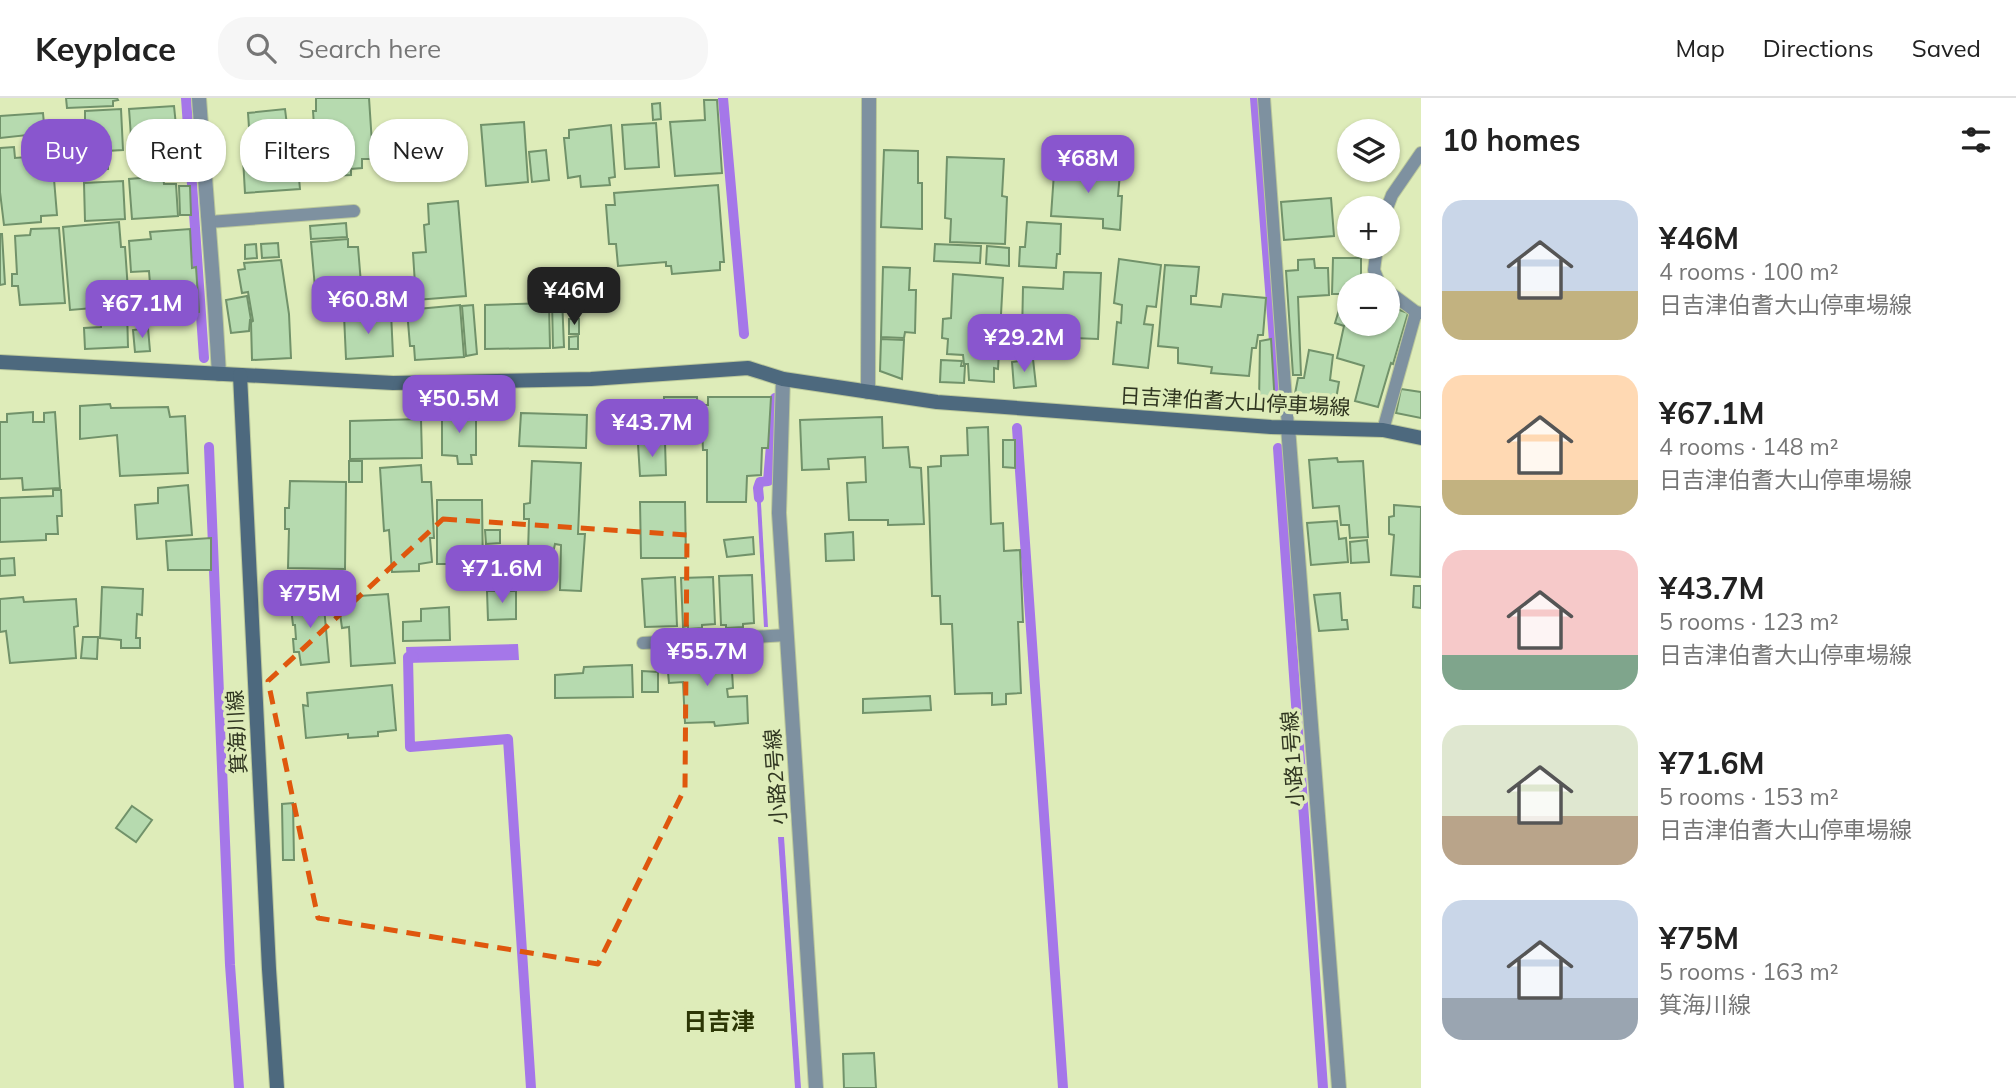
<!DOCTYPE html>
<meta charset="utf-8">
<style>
:root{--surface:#fff;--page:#f6f6f6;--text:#222;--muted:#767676;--line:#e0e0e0;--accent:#8956ce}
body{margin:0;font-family:Mulish,"Noto Sans JP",sans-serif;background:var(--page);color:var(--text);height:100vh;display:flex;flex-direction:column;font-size:26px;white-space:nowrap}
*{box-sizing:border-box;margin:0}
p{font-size:23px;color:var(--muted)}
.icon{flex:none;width:38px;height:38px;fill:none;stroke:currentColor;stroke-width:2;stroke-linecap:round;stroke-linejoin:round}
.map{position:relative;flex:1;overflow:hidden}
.details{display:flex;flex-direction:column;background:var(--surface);width:595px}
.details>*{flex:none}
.banner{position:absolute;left:21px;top:21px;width:665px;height:63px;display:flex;gap:14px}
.controls{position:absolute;left:1337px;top:21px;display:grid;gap:14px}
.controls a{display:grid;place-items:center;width:63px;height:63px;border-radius:50%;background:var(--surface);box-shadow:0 2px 5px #0004;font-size:35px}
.price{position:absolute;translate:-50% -60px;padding:0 16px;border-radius:14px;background:var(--accent);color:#fff;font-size:23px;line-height:46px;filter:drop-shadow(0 2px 4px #0008)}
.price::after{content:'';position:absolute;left:50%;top:42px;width:21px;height:16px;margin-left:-10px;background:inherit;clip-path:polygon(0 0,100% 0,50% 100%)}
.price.current{background:#222;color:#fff}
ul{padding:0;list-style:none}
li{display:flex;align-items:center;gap:21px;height:175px;padding:0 21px}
li span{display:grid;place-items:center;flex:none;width:196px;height:140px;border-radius:21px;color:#555}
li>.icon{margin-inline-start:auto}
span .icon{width:84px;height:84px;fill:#fffc;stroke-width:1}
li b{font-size:30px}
h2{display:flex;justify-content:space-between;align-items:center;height:84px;padding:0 21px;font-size:30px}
.tag{padding:0 24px;border-radius:28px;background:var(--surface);box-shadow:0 2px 5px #0004;font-size:24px;line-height:63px}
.tag.current{background:var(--accent);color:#fff}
header{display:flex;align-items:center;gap:42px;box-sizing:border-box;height:98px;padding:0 35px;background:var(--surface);border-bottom:2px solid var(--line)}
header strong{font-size:33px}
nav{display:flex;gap:38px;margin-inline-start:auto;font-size:24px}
.search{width:490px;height:63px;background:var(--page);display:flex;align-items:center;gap:18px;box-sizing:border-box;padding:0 24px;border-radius:28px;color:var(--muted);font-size:26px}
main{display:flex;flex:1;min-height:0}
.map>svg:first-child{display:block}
.water{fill:#a577e9}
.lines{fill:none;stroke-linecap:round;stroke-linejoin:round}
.stream{stroke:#a577e9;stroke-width:10}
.building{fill:#b6daaf;stroke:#71926a;stroke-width:2}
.lane-casing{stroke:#bbc89b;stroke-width:14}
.street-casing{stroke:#bbc89b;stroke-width:16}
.secondary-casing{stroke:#bbc89b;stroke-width:16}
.lane{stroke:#7e91a0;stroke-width:12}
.street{stroke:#7e91a0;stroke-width:14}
.secondary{stroke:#4d697e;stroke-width:14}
.marked{fill:none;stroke:#df570d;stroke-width:5;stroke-dasharray:14 9;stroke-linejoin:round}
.labels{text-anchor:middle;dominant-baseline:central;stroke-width:7;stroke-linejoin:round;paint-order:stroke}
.street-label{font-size:21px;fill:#303621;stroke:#deecb9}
.quarter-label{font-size:24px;font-weight:bold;fill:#2c3605;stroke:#deecb9}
</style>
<header>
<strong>Keyplace</strong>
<div class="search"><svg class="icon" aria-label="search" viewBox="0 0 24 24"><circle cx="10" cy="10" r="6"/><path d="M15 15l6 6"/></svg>Search here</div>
<nav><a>Map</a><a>Directions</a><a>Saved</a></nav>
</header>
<main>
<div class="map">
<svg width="1421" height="990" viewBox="0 0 1421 990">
<rect width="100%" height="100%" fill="#deecb9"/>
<!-- water -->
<g class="water">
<polygon points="756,387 760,388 768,529 764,529"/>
<polygon points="518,546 519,562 407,565 406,549"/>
<polygon points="778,739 784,739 801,990 795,990"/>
</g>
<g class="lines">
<!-- stream -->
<g class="stream">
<polyline points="186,0 204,260"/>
<polyline points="723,0 744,236"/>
<polyline points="1255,0 1279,307"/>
<polyline points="1017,330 1063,990"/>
<polyline points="209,349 230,867 239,990"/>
<polyline points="1278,350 1323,990"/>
<polyline points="759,400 758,390 760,384 768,383 775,300"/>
<polyline points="414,559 408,559 410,649 508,641 531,990"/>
</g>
</g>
<!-- building -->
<g class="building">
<polygon points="66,0 117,0 118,2 113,3 113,8 67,10"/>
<polygon points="316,0 369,0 373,61 362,61 362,70 351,71 351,77 326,78 325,72 317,72 313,13 316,13"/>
<polygon points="704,2 717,2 722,75 675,78 670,24 705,22"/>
<polygon points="660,5 661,21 653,22 652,6"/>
<polygon points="174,8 178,47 174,48 175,62 139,64 138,51 132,52 129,11"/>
<polygon points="121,11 123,52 70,55 69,29 85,28 85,13"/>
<polygon points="285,11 288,35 300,34 302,63 290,64 291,70 298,70 300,91 245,95 243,60 251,59 248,15"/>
<polygon points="43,15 46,48 28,49 27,37 0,40 0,18"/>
<polygon points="524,24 528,84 486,88 481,27"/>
<polygon points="656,25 659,69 625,71 622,27"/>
<polygon points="611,27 615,79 609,80 610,87 581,89 580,78 568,80 564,40 569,40 569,32"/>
<polygon points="14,49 15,60 52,57 57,117 41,118 41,124 4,127 0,94 0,50"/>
<polygon points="546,52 549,82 532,84 529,54"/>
<polygon points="884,52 918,53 918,85 922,85 922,131 881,129"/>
<polygon points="108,58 108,71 77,72 77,60"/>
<polygon points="947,59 1004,61 1002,98 1007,99 1005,146 950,144 951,121 945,120"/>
<polygon points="1077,66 1106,67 1105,75 1120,75 1118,98 1122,98 1120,132 1103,130 1103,121 1051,118 1054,75 1076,76"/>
<polygon points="163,78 164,86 176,86 178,118 132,121 129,81"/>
<polygon points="123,83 125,121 85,123 84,85"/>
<polygon points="718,87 724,164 720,164 720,172 672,176 671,168 666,168 666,164 618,168 616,146 609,146 606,107 615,107 614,95"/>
<polygon points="179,88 190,88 191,117 180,117"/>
<polygon points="1331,100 1334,138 1284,142 1281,104"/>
<polygon points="458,103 466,198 416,202 413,155 426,154 424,127 429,126 428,106"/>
<polygon points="119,124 121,149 125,149 129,207 70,212 63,129"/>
<polygon points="1027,124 1061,126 1060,156 1057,156 1056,170 1019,168 1020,149 1025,149"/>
<polygon points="346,125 347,139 311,141 310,128"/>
<polygon points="59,130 65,205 20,207 18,188 12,188 12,176 17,176 15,138 30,137 31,131"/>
<polygon points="190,131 192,170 196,169 199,214 193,215 193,223 153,225 149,173 131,174 129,143 151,141 150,134"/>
<polygon points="0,136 2,136 5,186 0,187"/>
<polygon points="348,141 348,149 358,149 363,210 317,213 311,144"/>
<polygon points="278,145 279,159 262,160 261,146"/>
<polygon points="256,146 257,160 245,161 245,147"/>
<polygon points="935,146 981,148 980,165 934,163"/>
<polygon points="987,148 1009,150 1009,168 986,166"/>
<polygon points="1333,160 1361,160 1361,187 1349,187 1349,196 1332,196"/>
<polygon points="1119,161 1161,167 1156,209 1147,208 1144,226 1153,227 1148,270 1113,266 1117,224 1121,225 1122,207 1114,205"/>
<polygon points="1314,161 1315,170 1328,170 1329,197 1298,199 1301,277 1293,277 1286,173 1298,172 1298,162"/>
<polygon points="281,162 289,216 291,260 252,262 251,224 253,223 248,194 242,195 238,172 245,171 244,165"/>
<polygon points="1165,167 1199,169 1196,198 1191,198 1191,206 1221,209 1223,196 1266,200 1263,237 1258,237 1256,250 1252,250 1249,278 1211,275 1212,269 1178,265 1178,250 1158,248"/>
<polygon points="883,169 910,170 909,192 916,192 915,235 905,234 904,240 881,239"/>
<polygon points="1064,174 1101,175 1098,241 1022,238 1023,189 1063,191"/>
<polygon points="953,176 1003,180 998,271 994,270 994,284 969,282 968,266 964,266 963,257 947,256 948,241 942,240 943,221 951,220"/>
<polygon points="247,198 251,222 250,222 249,233 231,235 226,202"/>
<polygon points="547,199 562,199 564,249 553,250 552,204 547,204"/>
<polygon points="1349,201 1349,226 1388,226 1388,208 1408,215 1393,266 1391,265 1378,309 1355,303 1364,268 1337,260 1344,228 1335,225 1342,202"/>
<polygon points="549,205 550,250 485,251 485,207"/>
<polygon points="460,207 464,259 415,262 414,248 410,248 407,212"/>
<polygon points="473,207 477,256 466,258 462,208"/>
<polygon points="127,211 128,249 85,251 84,230 101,229 101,213"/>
<polygon points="391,214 393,258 346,261 344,217"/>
<rect x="569" y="221" width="10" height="15"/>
<polygon points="148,230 150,253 135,254 133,232"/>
<polygon points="578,238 578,251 569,251 569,239"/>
<polygon points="881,241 904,242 902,281 880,273"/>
<polygon points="1271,241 1275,307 1259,305 1260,243"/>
<polygon points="1309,252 1333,257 1330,282 1339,284 1335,307 1294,301 1298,280 1304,280"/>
<polygon points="1033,261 1036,288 1014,290 1012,264"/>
<polygon points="941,262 962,263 961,268 965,268 964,285 940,284"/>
<polygon points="1401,291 1421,294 1421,320 1396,315"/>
<polygon points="664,299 697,299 698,328 664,329"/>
<polygon points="708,299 771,299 768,350 762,350 761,377 747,378 746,404 707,404 707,352 703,352 701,307 708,307"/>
<polygon points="638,304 661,304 661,319 639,320"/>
<polygon points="110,306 111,310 168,309 170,319 185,318 188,375 120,378 117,337 80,341 80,308"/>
<polygon points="442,313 476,314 476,357 471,357 472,366 458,366 457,358 442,357"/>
<polygon points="33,314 33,324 44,324 44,315 55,314 60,390 23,392 22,380 0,381 0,324 7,324 7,316"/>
<polygon points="521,315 587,317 586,350 519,348"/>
<polygon points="882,319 883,350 908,349 910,369 921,370 924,426 888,427 888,422 849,422 847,385 866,384 865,359 828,361 829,371 802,372 800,322"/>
<polygon points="421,321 422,360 350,361 350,323"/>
<polygon points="988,329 991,426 1003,425 1004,453 1020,452 1023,524 1018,524 1021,595 1006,596 1006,606 992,607 992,595 955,596 952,526 941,526 940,498 932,498 928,369 941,368 941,358 968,357 967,330"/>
<polygon points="1003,342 1015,342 1015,370 1003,369"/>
<polygon points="665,344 666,377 640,378 638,346"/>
<polygon points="1337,360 1338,364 1363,363 1368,439 1350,440 1349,427 1341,427 1339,408 1313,410 1309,362"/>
<rect x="349" y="363" width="13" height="21"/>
<polygon points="532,363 581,365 578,436 585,436 581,493 560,492 561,447 555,446 553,455 528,454 529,421 524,421 524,406 530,405"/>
<polygon points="421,367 422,384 431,384 434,440 430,440 432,464 419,466 419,473 392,474 389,432 384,433 380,370"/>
<polygon points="290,383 346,384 345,471 288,470 289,431 285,431 285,410 289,410"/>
<polygon points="188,387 192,437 137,441 135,407 158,405 158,390"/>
<polygon points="53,392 61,392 62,418 57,418 58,436 46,436 46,442 0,444 0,400 53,398"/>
<polygon points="437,402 482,402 483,476 463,476 463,466 437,466"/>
<polygon points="640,404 685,404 686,460 641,460"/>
<polygon points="1394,407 1421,409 1420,479 1391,477 1394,437 1389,436 1389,419 1394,418"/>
<polygon points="1337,423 1339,441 1346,440 1348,464 1311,467 1307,425"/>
<polygon points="485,432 500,432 500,445 486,446"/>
<polygon points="853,434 854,462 826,463 825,436"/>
<polygon points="753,439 754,456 727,459 724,442"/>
<polygon points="211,440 211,472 168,472 166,443"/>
<polygon points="1367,442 1369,464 1351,465 1350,444"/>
<polygon points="492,453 511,453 511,459 515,459 514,486 488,485 489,458 492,458"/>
<polygon points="14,460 15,477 0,478 0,461"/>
<polygon points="752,477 754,525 743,526 743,529 726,530 726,527 721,527 719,478"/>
<polygon points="675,479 677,528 645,529 642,481"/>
<polygon points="713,479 715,526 702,527 702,530 688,531 688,528 683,529 681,480"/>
<polygon points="1414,488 1421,488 1421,510 1413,509"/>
<polygon points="102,489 143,491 142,517 137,516 136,540 140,540 140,550 121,550 121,542 100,540"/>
<polygon points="487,493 516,493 516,521 488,522"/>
<polygon points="1340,495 1342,522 1347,522 1348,531 1319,533 1314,497"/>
<polygon points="388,496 395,565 351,568 349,529 342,530 340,515 345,514 345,499"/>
<polygon points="323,498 329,564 301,567 299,554 294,554 293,541 296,541 295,527 293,527 290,501"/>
<polygon points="23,499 24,504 76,501 78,528 74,529 76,560 10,565 6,533 0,534 0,501"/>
<polygon points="449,509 450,542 403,543 403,524 421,523 421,511"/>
<polygon points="83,539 98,539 97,561 81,560"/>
<polygon points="692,554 693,557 731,556 733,590 727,591 728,599 747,598 748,625 715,628 714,624 685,625 683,584 669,585 667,564 660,565 660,558 677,557 677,555"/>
<polygon points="632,567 633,599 555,600 555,577 583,575 584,569"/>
<polygon points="642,573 658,574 658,594 642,594"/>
<polygon points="392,587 396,632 378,634 378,638 348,640 348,636 306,640 303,607 308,608 307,595"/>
<polygon points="930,598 931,612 863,615 863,601"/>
<polygon points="293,705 294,762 283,762 282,706"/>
<polygon points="132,708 152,722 136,744 116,730"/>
<polygon points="874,955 876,990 844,990 843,956"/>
</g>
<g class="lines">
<!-- lane casing -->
<g class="lane-casing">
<g id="lane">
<polyline points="1264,0 1288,329"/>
<polyline points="1387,110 1392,97 1421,55"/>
<polyline points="209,124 354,113"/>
<polyline points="1377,149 1374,172 1380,187"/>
<polyline points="1388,193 1416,214 1421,215"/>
<polyline points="1383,332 1416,214"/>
<polyline points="643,545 787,537"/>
</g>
</g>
<!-- street casing -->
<g class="street-casing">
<g id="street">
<polyline points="199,0 215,210 219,276"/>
<polyline points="783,281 779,415 816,990"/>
<polyline points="868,294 869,0"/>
<polyline points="1288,329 1339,990"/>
</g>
</g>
<!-- secondary casing -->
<g class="secondary-casing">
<g id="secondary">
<polyline points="0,264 393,285 591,281 748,270 783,281 937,304 1271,329 1383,332 1421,340"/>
<polyline points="240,277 269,871 277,990"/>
</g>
</g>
<!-- lane -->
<use href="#lane" class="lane"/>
<!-- street -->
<use href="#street" class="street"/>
<!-- secondary -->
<use href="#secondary" class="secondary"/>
</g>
<!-- marked area -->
<path class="marked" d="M443,421l244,16 -2,253 -87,176 -280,-46 -50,-237z"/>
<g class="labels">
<!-- street labels -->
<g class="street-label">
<text transform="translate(1235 303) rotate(3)">日吉津伯耆大山停車場線</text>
<text transform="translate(236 634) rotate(-93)">箕海川線</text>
<text transform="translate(1292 661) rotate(-94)">小路1号線</text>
<text transform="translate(775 679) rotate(-94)">小路2号線</text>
</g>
<!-- quarter labels -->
<g class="quarter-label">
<text x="719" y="923">日吉津</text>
</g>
</g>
</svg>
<div class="controls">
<a><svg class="icon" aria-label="layers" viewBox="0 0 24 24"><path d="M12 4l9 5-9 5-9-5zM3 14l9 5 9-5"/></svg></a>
<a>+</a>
<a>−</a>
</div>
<b class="price" style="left:1088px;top:97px">¥68M</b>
<b class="price current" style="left:574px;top:229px">¥46M</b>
<b class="price" style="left:368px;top:238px">¥60.8M</b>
<b class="price" style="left:142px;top:242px">¥67.1M</b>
<b class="price" style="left:1024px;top:276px">¥29.2M</b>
<b class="price" style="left:459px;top:337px">¥50.5M</b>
<b class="price" style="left:652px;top:361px">¥43.7M</b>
<b class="price" style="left:502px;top:507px">¥71.6M</b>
<b class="price" style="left:310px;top:532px">¥75M</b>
<b class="price" style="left:707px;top:590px">¥55.7M</b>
<div class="banner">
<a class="tag current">Buy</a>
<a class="tag">Rent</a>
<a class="tag">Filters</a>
<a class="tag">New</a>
</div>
</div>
<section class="details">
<h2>10 homes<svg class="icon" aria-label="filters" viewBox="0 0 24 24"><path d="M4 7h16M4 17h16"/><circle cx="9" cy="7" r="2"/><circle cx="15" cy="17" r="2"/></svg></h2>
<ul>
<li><span style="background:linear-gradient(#c9d6e8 65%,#c2b280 0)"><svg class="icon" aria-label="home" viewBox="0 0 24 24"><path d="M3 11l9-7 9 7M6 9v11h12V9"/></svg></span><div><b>¥46M</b><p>4 rooms · 100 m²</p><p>日吉津伯耆大山停車場線</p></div></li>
<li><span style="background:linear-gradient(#ffd9b3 75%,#c2b280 0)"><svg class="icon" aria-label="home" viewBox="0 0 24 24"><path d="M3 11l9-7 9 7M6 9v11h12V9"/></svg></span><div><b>¥67.1M</b><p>4 rooms · 148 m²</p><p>日吉津伯耆大山停車場線</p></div></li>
<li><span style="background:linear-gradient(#f6c9c9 75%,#7fa58c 0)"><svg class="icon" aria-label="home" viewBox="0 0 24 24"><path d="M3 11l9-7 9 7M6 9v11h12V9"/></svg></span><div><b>¥43.7M</b><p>5 rooms · 123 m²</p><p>日吉津伯耆大山停車場線</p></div></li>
<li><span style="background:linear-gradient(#dfe7d0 65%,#b9a48a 0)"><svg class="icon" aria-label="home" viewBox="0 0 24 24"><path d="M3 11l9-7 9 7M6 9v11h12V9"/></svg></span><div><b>¥71.6M</b><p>5 rooms · 153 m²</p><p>日吉津伯耆大山停車場線</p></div></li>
<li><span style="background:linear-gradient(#c9d6e8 70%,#9aa5b1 0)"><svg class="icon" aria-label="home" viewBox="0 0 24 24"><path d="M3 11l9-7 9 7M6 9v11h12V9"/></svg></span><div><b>¥75M</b><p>5 rooms · 163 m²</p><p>箕海川線</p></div></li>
</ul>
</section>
</main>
